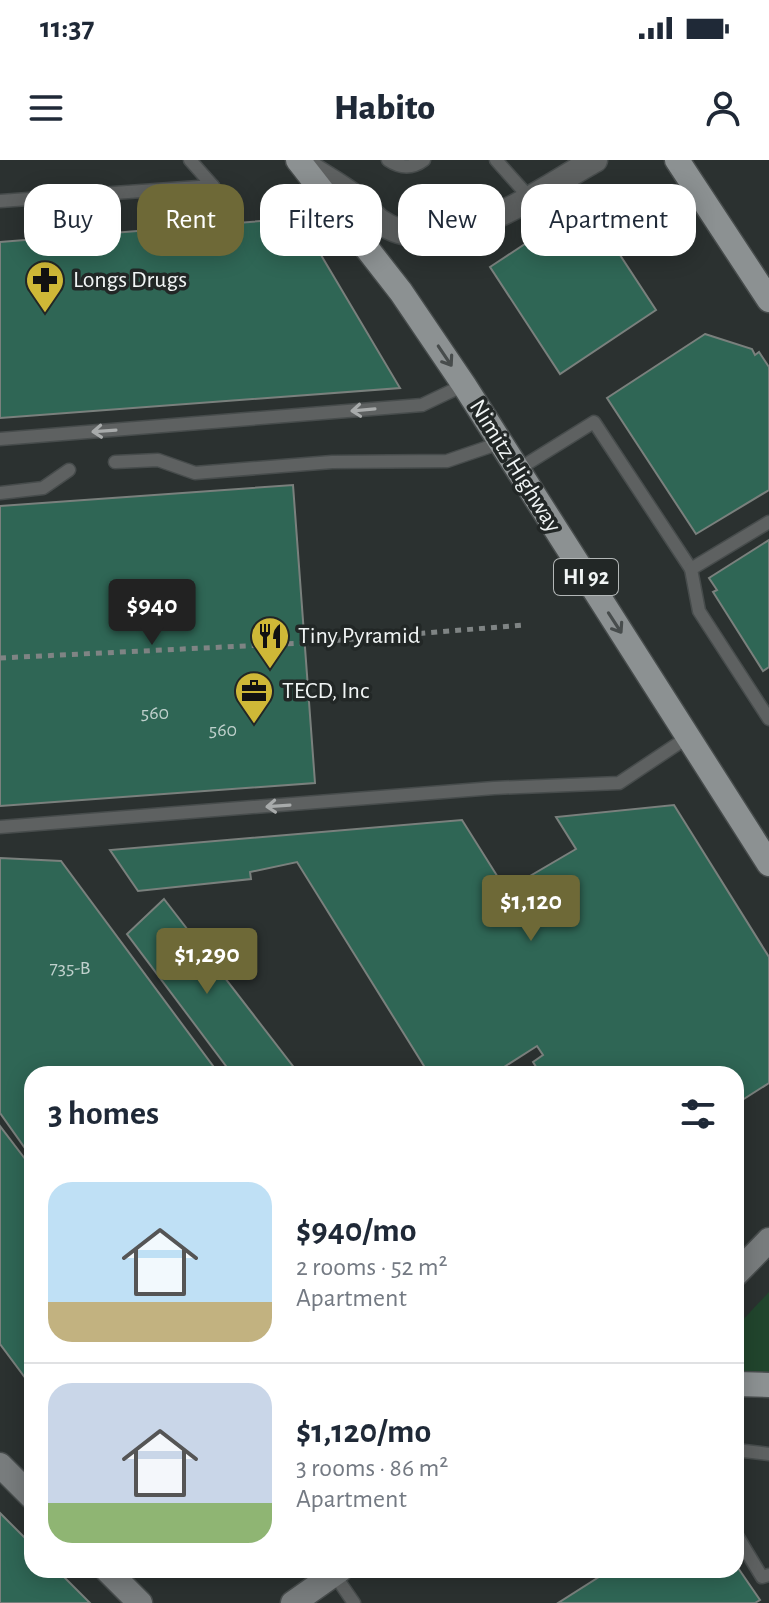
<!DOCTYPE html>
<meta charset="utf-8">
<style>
:root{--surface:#fff;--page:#f2f2f3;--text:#1f2937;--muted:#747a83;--line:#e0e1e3;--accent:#6e6937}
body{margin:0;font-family:"Alegreya Sans",sans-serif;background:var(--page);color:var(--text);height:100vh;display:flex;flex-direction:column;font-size:30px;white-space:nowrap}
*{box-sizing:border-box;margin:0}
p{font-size:26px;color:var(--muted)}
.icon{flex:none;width:44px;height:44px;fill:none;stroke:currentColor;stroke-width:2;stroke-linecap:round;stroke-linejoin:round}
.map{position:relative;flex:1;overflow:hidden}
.details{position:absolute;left:24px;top:906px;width:720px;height:512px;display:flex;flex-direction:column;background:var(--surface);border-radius:24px;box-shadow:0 4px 20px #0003}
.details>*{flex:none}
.banner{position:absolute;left:24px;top:24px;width:722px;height:72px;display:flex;gap:16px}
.price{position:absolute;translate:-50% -68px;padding:0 18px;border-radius:8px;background:var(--accent);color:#fff;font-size:26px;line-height:52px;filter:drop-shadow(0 2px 4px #0008)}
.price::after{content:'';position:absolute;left:50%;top:48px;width:24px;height:18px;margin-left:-12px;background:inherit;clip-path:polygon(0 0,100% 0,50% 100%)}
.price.current{background:#222;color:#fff}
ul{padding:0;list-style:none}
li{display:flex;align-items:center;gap:24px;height:200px;padding:0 24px}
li+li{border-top:2px solid var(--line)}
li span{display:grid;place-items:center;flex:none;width:224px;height:160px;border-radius:24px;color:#555}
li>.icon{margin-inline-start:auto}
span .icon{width:96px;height:96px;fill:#fffc;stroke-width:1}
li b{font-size:34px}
h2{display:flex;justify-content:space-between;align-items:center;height:96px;padding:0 24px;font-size:34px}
.chip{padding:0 28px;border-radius:24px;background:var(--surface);box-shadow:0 4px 20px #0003;font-size:28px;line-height:72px}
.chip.current{background:var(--accent);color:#fff}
.status{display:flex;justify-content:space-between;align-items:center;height:56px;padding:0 40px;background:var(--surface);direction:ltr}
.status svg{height:22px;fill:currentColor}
header{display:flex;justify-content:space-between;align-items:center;height:104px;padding:0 24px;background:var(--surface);font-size:36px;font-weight:800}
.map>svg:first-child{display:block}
.green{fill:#21452d}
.building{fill:#2f6655;stroke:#7a807d;stroke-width:2}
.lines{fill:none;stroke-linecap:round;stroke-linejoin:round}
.lane-casing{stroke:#474c4c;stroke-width:15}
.street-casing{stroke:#474c4c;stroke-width:27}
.secondary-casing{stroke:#474c4c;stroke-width:27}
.primary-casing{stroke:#474c4c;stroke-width:27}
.path{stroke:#7f8484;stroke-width:5;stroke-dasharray:6 6;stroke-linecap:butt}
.lane{stroke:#5e6161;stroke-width:12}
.street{stroke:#5e6161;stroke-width:24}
.secondary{stroke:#787c7d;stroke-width:24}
.primary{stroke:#8c9192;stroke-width:24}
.oneway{stroke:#474c4c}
.oneway2{stroke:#a8abab}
.labels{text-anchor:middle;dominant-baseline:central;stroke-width:7;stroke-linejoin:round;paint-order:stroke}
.number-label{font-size:20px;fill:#c0d1cd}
.shield{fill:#222726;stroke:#b3b7b7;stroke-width:2}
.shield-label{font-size:22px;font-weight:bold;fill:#f1f5f5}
.poi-label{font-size:24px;fill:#f1f5f5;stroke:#222726;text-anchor:start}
.street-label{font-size:24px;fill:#f1f5f5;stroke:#222726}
</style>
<div class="status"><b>11:37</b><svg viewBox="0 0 49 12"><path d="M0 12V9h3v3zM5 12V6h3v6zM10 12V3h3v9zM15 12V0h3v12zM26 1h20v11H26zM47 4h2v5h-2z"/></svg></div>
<header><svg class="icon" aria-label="menu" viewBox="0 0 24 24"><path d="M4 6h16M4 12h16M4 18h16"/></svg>Habito<svg class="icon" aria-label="person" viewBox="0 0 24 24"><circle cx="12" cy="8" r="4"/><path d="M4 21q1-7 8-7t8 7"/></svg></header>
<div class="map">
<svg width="769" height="1443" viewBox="0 0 769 1443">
<rect width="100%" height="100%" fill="#2b3130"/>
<!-- green -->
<polygon class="green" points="769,1132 769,1219 736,1215 736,1167"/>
<!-- building -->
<g class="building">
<polygon points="581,47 596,69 601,66 656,150 560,214 490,107"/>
<polygon points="299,58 400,228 0,258 0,82"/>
<polygon points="705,174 752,189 755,195 759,192 769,207 769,330 696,374 607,238"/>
<polygon points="293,325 315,623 0,646 0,346"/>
<polygon points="769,380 769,507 763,511 713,432 717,430 709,418"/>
<polygon points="674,645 769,797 769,923 736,944 736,914 531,914 538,910 533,902 543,895 537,886 493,914 429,914 297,702 250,712 251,719 138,731 110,690 462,660 506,730 576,689 556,657"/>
<polygon points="0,698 61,701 219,914 32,914 32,998 0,953"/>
<polygon points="164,739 299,914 232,914 127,774"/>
<polygon points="0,966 32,1008 32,1227 0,1184"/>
<polygon points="0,1353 32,1385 32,1410 57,1410 90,1443 0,1443"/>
<polygon points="736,1405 760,1440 755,1443 558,1443 610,1410 736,1410"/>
</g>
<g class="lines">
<!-- lane casing -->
<g class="lane-casing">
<g id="lane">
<polyline points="190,0 213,26"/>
<path d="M388,0c12,8 24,9 36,0"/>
<polyline points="496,0 529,37"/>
<polyline points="0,41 213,26"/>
<polyline points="0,279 422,245 464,225"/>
<polyline points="115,302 158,300 195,313 332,302 447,301 500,283"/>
<polyline points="517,310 594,262 691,409"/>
<polyline points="0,333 43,328 69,310"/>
<polyline points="769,362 691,409 699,451 769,559"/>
<polyline points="0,667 494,628 619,623 688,577"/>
<polyline points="736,1290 769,1294"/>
<polyline points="736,1374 762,1417 769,1415"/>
<polyline points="334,1414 354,1443"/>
</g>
</g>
<!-- street casing -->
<g class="street-casing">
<path id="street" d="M305,5c17,11 36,21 52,34 8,7 14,16 22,22 63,45 161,-31 216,-61"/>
</g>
<!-- secondary casing -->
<g class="secondary-casing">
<g id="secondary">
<polyline points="736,1114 769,1080"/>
<polyline points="0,1305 32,1337"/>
<polyline points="107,1410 140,1443"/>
<polyline points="293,1443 340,1410"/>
</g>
</g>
<!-- primary casing -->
<g class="primary-casing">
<g id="primary">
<polyline points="298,0 401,132 464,225 769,704"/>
<polyline points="677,0 769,140"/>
<polyline points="736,1224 769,1225"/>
</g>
</g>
<!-- path -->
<polyline class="path" points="0,498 305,483 523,465"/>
<!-- lane -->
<use href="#lane" class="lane"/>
<!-- street -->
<use href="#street" class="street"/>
<!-- secondary -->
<use href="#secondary" class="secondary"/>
<!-- primary -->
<use href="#primary" class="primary"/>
</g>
<!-- one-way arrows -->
<defs><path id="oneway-shaft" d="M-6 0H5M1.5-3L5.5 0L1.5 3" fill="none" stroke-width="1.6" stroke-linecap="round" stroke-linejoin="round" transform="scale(2)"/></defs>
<g class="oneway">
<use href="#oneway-shaft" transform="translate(445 196) rotate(56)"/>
<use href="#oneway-shaft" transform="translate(615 463) rotate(57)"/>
</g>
<g class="oneway2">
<use href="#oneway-shaft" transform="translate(363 250) rotate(175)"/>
<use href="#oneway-shaft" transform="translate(104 271) rotate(176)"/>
<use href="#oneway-shaft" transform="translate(278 646) rotate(176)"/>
</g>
<!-- icons -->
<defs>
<g id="pharmacy-pin" transform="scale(2)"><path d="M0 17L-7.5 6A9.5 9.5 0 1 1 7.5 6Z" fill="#cfb837" stroke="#222726"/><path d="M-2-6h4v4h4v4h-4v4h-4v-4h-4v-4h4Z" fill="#111"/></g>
<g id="restaurant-pin" transform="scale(2)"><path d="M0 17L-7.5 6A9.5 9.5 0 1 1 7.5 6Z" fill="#cfb837" stroke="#222726"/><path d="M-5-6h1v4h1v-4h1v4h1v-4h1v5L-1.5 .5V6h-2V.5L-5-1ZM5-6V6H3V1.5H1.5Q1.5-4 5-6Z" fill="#111"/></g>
<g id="office-pin" transform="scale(2)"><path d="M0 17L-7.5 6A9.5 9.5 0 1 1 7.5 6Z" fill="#cfb837" stroke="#222726"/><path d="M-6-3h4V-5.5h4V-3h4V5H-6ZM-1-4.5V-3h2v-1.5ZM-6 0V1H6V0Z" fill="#111"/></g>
</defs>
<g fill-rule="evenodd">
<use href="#pharmacy-pin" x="45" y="120"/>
<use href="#restaurant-pin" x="270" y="476"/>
<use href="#office-pin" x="254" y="531"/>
</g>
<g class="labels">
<!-- number labels -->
<g class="number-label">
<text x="155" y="553">560</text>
<text x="223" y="570">560</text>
<text x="70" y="808">735-B</text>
</g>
<!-- shield labels -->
<rect class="shield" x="554" y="399" width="64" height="36" rx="6"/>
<g class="shield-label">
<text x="586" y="417">HI 92</text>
</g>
<!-- poi labels -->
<g class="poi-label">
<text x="73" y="120">Longs Drugs</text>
<text x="298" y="476">Tiny Pyramid</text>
<text x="282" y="531">TECD, Inc</text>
</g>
<!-- street labels -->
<g class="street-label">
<text transform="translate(515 306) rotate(58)">Nimitz Highway</text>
</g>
</g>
</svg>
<b class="price current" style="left:152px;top:487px">$940</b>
<b class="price" style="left:531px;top:783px">$1,120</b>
<b class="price" style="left:207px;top:836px">$1,290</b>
<div class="banner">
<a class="chip">Buy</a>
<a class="chip current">Rent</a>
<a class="chip">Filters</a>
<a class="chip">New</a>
<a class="chip">Apartment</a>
</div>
<section class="details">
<h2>3 homes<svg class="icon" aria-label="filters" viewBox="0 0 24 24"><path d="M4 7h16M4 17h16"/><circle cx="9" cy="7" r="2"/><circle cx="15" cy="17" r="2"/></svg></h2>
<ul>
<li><span style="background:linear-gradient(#bfe0f5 75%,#c2b280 0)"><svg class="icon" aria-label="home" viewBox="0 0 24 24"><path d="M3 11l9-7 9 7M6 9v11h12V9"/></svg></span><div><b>$940/mo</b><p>2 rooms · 52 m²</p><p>Apartment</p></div></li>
<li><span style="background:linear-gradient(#c9d6e8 75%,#8fb573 0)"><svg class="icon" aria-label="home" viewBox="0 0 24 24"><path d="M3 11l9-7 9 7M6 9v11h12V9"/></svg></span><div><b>$1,120/mo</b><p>3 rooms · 86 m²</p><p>Apartment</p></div></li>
</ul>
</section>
</div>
